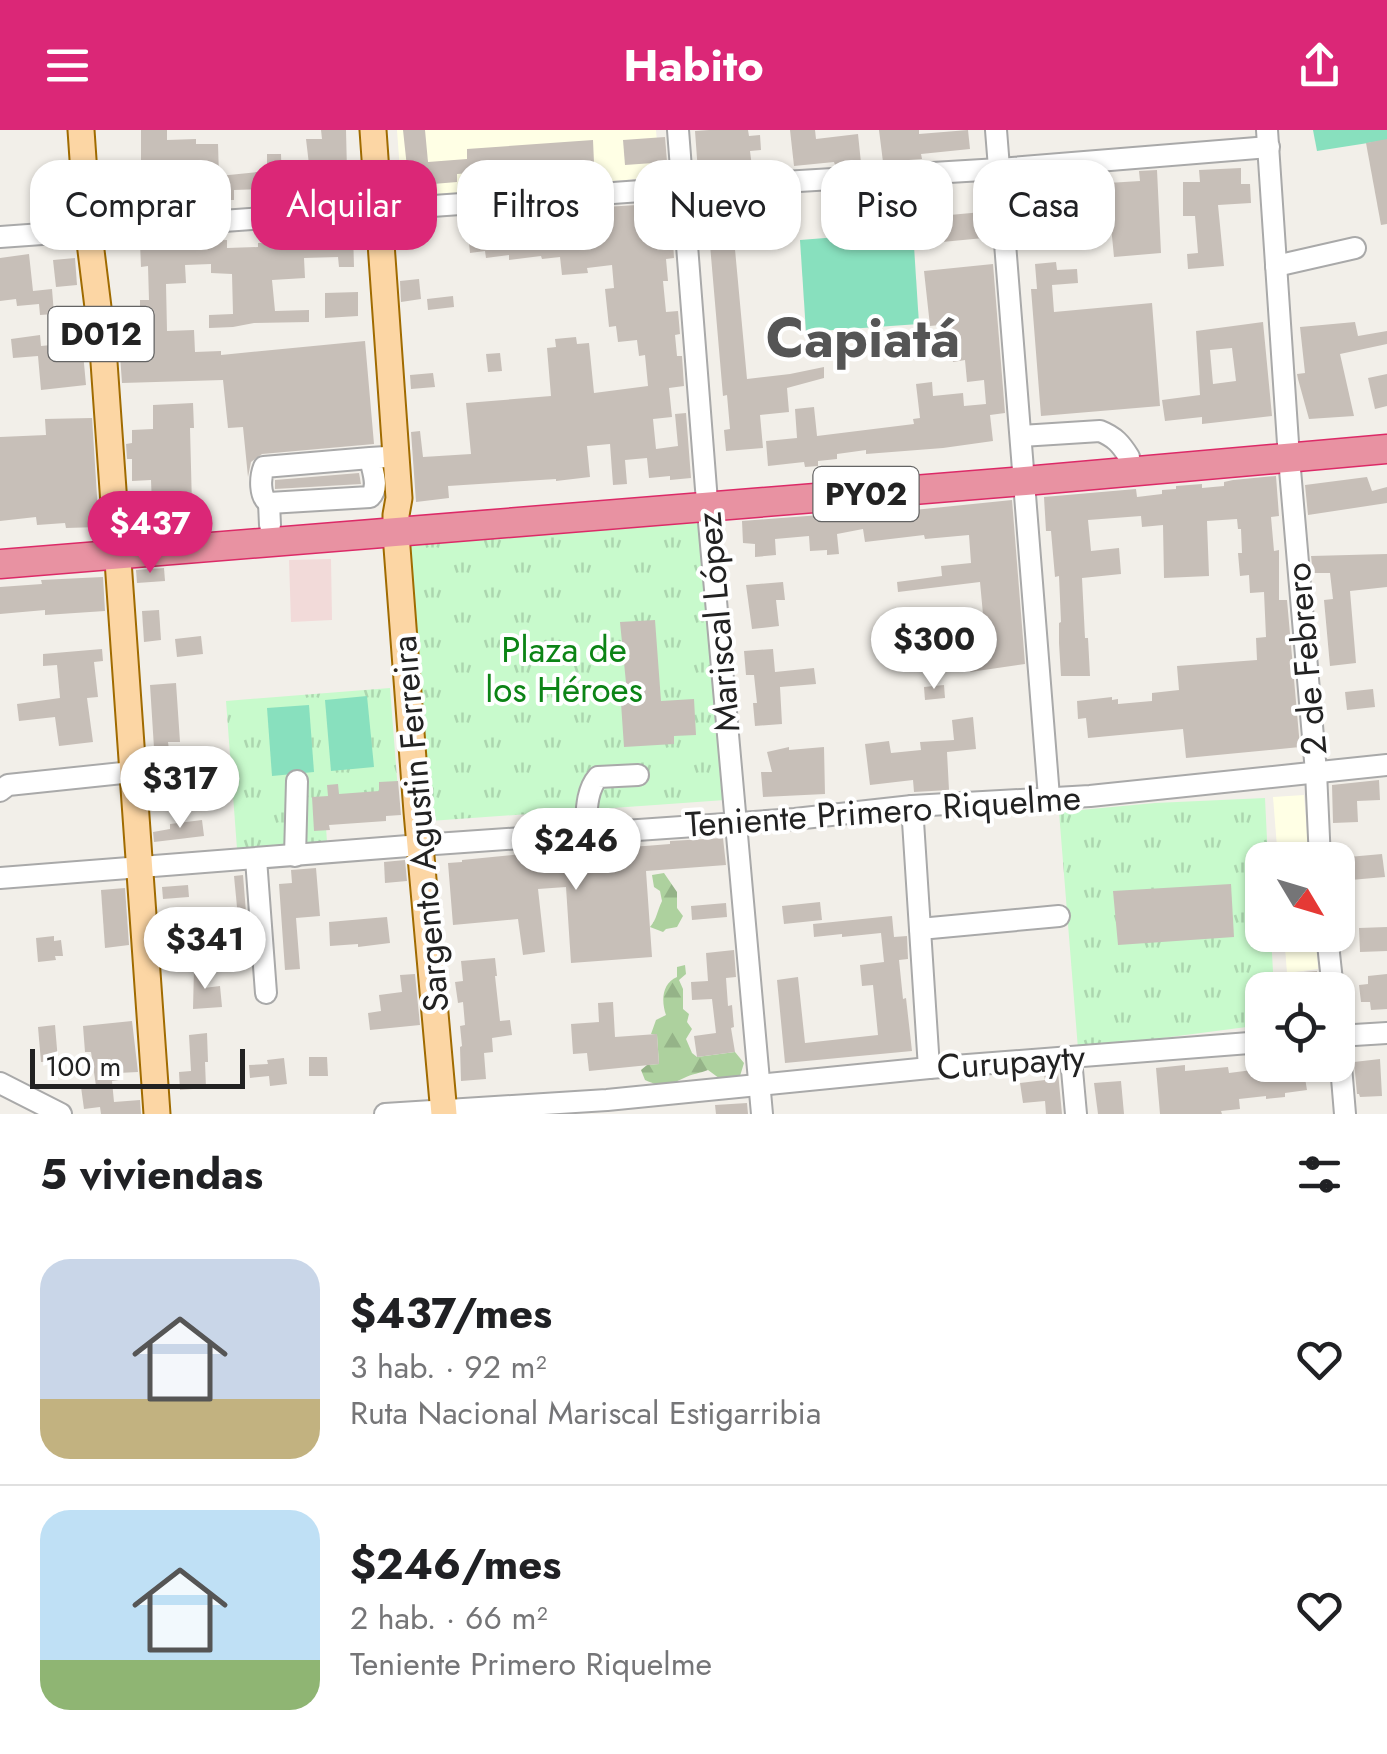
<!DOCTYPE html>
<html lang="es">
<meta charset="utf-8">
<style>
:root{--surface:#fff;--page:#f6f6f6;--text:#202124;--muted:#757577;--line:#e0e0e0;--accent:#db2777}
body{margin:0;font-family:Jost,sans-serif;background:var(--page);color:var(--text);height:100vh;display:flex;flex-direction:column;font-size:38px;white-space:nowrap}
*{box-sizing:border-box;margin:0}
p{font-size:32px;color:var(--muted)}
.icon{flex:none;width:55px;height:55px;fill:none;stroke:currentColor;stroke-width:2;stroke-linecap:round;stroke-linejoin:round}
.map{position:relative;height:984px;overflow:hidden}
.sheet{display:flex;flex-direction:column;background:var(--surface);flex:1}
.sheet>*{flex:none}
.hud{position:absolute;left:30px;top:30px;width:1328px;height:90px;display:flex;gap:20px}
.needle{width:65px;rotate:128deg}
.fabs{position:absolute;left:1245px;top:712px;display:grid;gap:20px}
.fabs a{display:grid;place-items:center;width:110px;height:110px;border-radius:20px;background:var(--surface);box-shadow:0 2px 8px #0004;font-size:50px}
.scale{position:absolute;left:30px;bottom:25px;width:215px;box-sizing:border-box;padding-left:10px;border:5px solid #222;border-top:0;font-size:28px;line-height:35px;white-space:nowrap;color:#222;-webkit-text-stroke:8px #fff;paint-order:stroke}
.price{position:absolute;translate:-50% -85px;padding:0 22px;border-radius:35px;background:#fff;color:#222;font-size:32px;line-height:65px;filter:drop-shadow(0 2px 5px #0008)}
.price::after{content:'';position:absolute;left:50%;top:60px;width:30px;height:22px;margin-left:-15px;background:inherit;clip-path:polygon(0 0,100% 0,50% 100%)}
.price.current{background:var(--accent);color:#fff}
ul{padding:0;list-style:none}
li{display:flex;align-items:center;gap:30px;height:250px;padding:0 40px}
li+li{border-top:2px solid var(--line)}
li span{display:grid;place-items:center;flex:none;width:280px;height:200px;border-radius:30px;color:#555}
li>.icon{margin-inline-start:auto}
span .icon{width:120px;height:120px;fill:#fffc;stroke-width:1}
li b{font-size:42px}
h2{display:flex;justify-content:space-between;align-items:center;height:120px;padding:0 40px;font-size:42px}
.chip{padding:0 35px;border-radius:30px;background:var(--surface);box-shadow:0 2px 8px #0004;font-size:35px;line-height:90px}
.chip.current{background:var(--accent);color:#fff}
header{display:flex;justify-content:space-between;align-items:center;height:130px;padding:0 40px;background:var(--accent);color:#fff;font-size:45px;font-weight:700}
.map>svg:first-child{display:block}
.commercial{fill:#f2dad9}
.education{fill:#ffffe5}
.forest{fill:url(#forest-firs)}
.park{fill:url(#park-tufts)}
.pitch{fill:#88e0be}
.building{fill:#c7bfb8;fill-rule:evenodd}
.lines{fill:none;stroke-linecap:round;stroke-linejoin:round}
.minor-casing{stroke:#a9a9a9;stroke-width:24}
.major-casing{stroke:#a06b00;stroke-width:29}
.highway-casing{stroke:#dc2a67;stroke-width:31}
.minor{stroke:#fff;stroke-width:20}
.major{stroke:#fcd6a4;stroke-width:25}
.highway{stroke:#e892a2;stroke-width:28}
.labels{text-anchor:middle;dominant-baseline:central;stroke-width:8;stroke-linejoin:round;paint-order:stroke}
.shield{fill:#fff;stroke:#646464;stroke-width:2.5}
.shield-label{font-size:32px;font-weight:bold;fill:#222}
.street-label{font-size:35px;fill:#222;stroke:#fff}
.park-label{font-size:35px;fill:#0c8416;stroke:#fff}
.town-label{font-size:55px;font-weight:bold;fill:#555;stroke:#fff}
</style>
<header><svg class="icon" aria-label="menu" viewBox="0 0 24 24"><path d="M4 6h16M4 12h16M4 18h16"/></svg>Habito<svg class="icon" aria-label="share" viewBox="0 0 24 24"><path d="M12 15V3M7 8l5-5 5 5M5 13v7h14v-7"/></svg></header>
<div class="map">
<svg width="1387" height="984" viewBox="0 0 1387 984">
<defs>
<pattern id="forest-firs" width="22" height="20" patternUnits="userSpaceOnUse" patternTransform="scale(2.5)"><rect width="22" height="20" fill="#add19e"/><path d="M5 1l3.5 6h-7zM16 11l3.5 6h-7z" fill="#95b388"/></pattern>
<pattern id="park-tufts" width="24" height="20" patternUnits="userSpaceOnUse" patternTransform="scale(2.5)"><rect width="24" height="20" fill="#c8facc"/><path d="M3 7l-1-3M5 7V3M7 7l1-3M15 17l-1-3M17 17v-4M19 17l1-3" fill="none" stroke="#acd6af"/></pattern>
</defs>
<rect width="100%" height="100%" fill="#f2efe9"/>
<!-- commercial -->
<polygon class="commercial" points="331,429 332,490 291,492 289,430"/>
<!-- education -->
<g class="education">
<polygon points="397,0 656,0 660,47 402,69"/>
<polygon points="1304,665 1309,730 1278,730 1273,667"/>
<polygon points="1284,805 1316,805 1318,839 1287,843"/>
</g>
<!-- forest -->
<g class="forest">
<path d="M664,743l13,19v16l6,8 -6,11 -11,2 -3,3 -13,-5c7,-8 7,-16 12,-26l-2,-10 -6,-4 -2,-12z"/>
<path d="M685,835l1,9 -7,6 4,9v20l6,5 -2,8 5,7 -6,10 6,14 5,4 38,-5 9,11 -4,13 -13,8 -19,-14c-7,3 -17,4 -24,8 -20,9 -18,11 -39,2l-4,-10 6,-5 12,-1 -2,-29 -6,-1 5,-14 10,-5c-5,-14 -4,-32 11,-38v-10z"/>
</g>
<!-- park -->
<g class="park">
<polygon points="704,384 725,670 430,691 409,415"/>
<polygon points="390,558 398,661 324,668 327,712 237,719 226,571"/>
<polygon points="1265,668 1268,730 1262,730 1262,805 1271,805 1274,860 1262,860 1262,895 1078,919 1059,682 1155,673"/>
</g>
<!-- pitch -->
<g class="pitch">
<polygon points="1313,0 1387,0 1387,10 1317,21"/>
<polygon points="913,101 919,194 806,202 800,110"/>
<polygon points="367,566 374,637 331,641 325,570"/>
<polygon points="309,575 314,642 272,646 267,578"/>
</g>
<!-- building -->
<g class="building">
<polygon points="141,0 167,0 167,10 196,9 196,14 218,14 219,46 267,41 267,24 281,24 282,54 265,55 265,59 234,60 234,70 206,70 205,36 176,36 176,60 133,61 136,79 110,85 107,57 121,56 117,38 141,34"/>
<polygon points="321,0 346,0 347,41 310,43 306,9 322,9"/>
<polygon points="403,0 425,0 428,32 467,29 467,19 593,10 594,33 457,44 457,52 409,56"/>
<polygon points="709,0 748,0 749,6 760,5 761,20 750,21 752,37 698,42 695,1"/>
<polygon points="790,0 815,0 816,9 858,4 861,33 835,35 834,32 794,36"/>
<polygon points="879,0 919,0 919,4 968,0 970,19 921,24 922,29 883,32"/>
<polygon points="665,7 667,32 625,35 623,10"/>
<polygon points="1387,9 1387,94 1381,95 1366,13"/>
<polygon points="1241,38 1241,54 1250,54 1251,73 1218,75 1224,136 1188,139 1187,124 1198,123 1195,86 1183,86 1183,52 1200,52 1199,40"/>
<polygon points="1157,40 1161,123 1114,127 1111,96 1070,100 1067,63 1077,62 1076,55 1140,51 1139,41"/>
<polygon points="746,71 748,86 732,87 747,249 790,244 824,237 824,248 787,258 789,282 760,285 763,318 726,321 724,300 730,299 727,265 723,266 709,103 707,103 705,88 721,86 719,74"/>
<polygon points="923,71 923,72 937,71 939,96 910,98 907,72"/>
<polygon points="670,73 671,86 659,87 661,113 673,111 674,128 666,129 668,151 663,151 666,182 678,181 680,204 675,205 677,226 682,226 684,256 669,258 672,287 653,289 656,319 678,316 675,284 686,283 691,348 670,350 670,346 649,348 647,328 625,330 627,354 613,355 610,314 587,316 590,347 556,351 556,349 448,356 449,368 416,372 411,302 420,301 423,327 471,324 466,273 551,266 547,218 556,217 555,209 576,207 577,214 589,213 594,263 648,256 645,225 639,226 637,210 618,212 616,196 609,197 605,159 614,158 612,135 587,138 588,143 562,145 560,127 542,129 541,126 509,130 509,125 486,128 485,121 470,123 467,92 512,88 512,85 532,83 533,99 565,96 564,91 584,89 583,83 606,80 605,77"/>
<polygon points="859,80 860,92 829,96 828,84"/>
<polygon points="982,82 984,108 942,112 939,86"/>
<polygon points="353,101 354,137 339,137 338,127 304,128 305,148 272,150 275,181 309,180 309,192 254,193 233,197 209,198 209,185 233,184 232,144 211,143 211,134 185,135 186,153 166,154 167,201 194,200 195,222 221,221 221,225 365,211 374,314 262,324 251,332 248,347 243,297 228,298 223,250 122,253 120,225 129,224 128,192 140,192 140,170 149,170 148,136 141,137 140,113 201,109 201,111 227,110 227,118 258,117 258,113 271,112 271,117 324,115 324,102"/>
<polygon points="29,124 33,161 52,159 54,184 40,185 39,174 17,176 16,169 0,171 0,128"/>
<polygon points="75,128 77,155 56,157 53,130"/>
<polygon points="1056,132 1057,140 1077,139 1078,153 1052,155 1054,182 1152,173 1160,276 1041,286 1031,159 1037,159 1035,134"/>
<polygon points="993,134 1005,283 990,285 993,311 943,318 866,324 866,320 837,324 837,329 818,331 818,336 805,337 804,332 768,336 766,311 797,308 795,279 814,277 817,306 914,294 913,289 920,288 916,254 932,252 933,266 963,263 964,276 986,274 984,250 967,252 965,230 953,232 949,194 930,196 924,141"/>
<polygon points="419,149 421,169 401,172 400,151"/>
<polygon points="358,162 358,186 325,188 325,163"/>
<polygon points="453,166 454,177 428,180 427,169"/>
<path d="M1263,192l9,94 -70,8v-7l-37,4 -3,-21 38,-5 -4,-64zM1232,218l4,33 -23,3 -3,-34z"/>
<polygon points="1355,192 1358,206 1387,201 1387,214 1340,224 1354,286 1309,289 1298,249 1297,244 1305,243 1300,197"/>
<polygon points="40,205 41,216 82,212 86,255 41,260 38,226 13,228 11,209"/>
<polygon points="500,223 502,241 488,242 486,224"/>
<polygon points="433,243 435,257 411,259 410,245"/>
<polygon points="1387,244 1387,276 1375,279 1368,248"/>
<polygon points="193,273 194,298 190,298 192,376 152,376 151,350 132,351 132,329 127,329 126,314 132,313 132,300 153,299 153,275"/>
<polygon points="92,288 99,397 66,398 65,393 37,395 36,387 0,391 0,307 46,305 45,289"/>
<polygon points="359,343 361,354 275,359 275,350"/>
<polygon points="1276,346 1279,386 1271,387 1274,421 1279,420 1279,470 1287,470 1300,617 1186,628 1183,599 1088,608 1086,588 1078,589 1077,571 1112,567 1112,570 1118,569 1118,574 1152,571 1152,563 1179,560 1177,536 1257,530 1256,508 1266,507 1264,462 1250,463 1249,445 1240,446 1238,423 1242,423 1241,399 1238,399 1237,389 1207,391 1209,446 1164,448 1163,395 1142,397 1141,386 1088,390 1091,421 1119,418 1121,444 1082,448 1085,508 1088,508 1090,546 1061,546 1059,513 1059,493 1061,492 1059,446 1055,447 1051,401 1046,401 1044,367 1136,359 1137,367 1162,364 1162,360 1176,359 1176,356 1202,354 1202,358 1224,356 1224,352 1233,350"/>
<polygon points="1367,347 1372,361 1387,357 1387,373 1308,385 1305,355"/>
<polygon points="1012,370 1025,534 970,542 965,510 972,509 971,496 984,495 980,452 898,462 897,452 942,446 941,436 971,433 969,405 925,409 924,405 865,412 863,399 837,404 839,424 827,425 827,420 810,421 809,406 775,409 776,425 755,427 755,414 743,413 742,391 833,384 833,386 875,381 875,384"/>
<polygon points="1387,424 1387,457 1350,461 1356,533 1330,536 1324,470 1333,469 1330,443 1313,443 1311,426"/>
<polygon points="164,438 165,451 137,453 136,440"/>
<polygon points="103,447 105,481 45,485 45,480 0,484 0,457 42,454 41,450"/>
<polygon points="783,452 785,470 776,470 779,496 752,499 746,455"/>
<polygon points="159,480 161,510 144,512 142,481"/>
<polygon points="655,490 661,571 694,569 696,605 674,606 674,614 624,617 621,573 628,573 620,492"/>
<polygon points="201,506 203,524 177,527 175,509"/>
<polygon points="942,512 943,532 925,533 924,513"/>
<polygon points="102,519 103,531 94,532 98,567 87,568 93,612 59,616 55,587 19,591 17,574 60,568 57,535 43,536 43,524"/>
<polygon points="773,519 775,542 814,538 816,554 780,557 782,594 755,596 753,573 757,573 754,545 746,545 744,521"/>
<polygon points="176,553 180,612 168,612 173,650 198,647 200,667 154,670 151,619 154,618 150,555"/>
<polygon points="944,555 945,568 925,570 924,557"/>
<polygon points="1373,559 1375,577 1347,580 1345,562"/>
<polygon points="973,587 976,619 947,622 949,660 914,662 913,650 870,655 865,614 889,611 891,623 921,620 920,612 954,610 952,590"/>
<polygon points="789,617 789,620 824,617 825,664 763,667 761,642 772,642 767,622"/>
<polygon points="1379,650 1380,670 1357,671 1358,692 1333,693 1332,655"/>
<polygon points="398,651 401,685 386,686 386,691 329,695 330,700 314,701 312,667 328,666 327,655 338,654 339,664 379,661 379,652"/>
<polygon points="202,690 204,706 154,712 153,702 170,699 170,694"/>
<polygon points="723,708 726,735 646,741 652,827 571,833 566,757 538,759 545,822 523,825 518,789 453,795 448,733 462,732 462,730 522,724 521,722 645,716 670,714 670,711"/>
<polygon points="1382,724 1385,747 1339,751 1337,728"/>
<polygon points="405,730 407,751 385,753 384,732"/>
<polygon points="316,738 320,786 296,788 300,839 285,840 279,754 292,753 291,740"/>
<polygon points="243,745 248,807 240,808 234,746"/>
<polygon points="1231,754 1234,807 1118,815 1113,761"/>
<polygon points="188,755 189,767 163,769 162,757"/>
<polygon points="125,758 129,815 105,818 101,760"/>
<polygon points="820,772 822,790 784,794 782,776"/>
<polygon points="726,773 727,787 692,790 691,776"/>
<polygon points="892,786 894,807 907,806 908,829 899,830 903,869 906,868 912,921 785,933 777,850 798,847 805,913 878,905 873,855 862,856 860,835 884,832 881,803 842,807 842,804 814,807 813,794"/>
<polygon points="387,787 390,813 358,817 358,814 330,816 329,792"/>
<polygon points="1387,797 1387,821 1360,822 1359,798"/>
<polygon points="54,806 54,811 61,810 63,826 55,826 56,830 38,832 36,808"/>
<polygon points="734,820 736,847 726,848 728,876 732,875 734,897 731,898 735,922 697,927 694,906 716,903 712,869 692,870 691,852 708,851 706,823"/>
<polygon points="495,828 497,846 495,846 500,891 510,890 512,905 492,908 493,922 484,923 486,949 461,951 460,917 462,916 460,896 465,895 463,872 458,873 455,852 463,851 461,831"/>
<polygon points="194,838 205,838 204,858 220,856 222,877 193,879"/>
<polygon points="1317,841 1319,860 1292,860 1290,843"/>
<polygon points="415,844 420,895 370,900 368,883 381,881 379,865 402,862 400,845"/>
<polygon points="1387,844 1387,879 1371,880 1370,872 1361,872 1359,855 1368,854 1368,846"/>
<polygon points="613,872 615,907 657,904 659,934 589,941 587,923 573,924 571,894 599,892 598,873"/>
<polygon points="132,891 138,942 118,943 119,950 112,951 114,972 140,970 141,984 101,984 100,977 84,979 81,957 96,956 91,922 85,922 83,896"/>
<polygon points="55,895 58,931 41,932 38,897"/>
<polygon points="207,903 208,932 205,932 206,958 180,960 179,942 191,941 189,905"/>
<polygon points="309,927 327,927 328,946 309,946"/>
<polygon points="284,928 287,954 270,956 269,946 250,948 249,935 268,934 267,930"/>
<polygon points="1380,929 1382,966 1360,967 1359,964 1357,964 1354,932"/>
<polygon points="1185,935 1185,941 1228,937 1229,943 1292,935 1327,935 1328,946 1305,948 1307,960 1285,963 1285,967 1266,969 1266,966 1239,969 1240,979 1221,981 1222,984 1160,984 1156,938"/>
<polygon points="1058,942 1062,984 1046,984 1045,971 1023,973 1020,953 1045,950 1044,944"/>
<polygon points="1121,951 1124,984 1098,984 1094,953"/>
<polygon points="747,973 748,984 716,984 715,975"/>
</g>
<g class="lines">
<!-- minor casing -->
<g class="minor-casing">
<g id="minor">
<polyline points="678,0 706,359 762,984"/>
<polyline points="996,0 1049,667"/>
<polyline points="1267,0 1289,328 1316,642 1320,730"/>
<polyline points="0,107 683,58 999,39 1269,17"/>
<polyline points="1276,136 1355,118"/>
<path d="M1021,306l79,-5c15,6 21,13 29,26"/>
<path d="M370,328c2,12 10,29 0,39l-101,6c-10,-6 -9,-26 -5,-36l106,-9 16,-1"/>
<polyline points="269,373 270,395"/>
<polyline points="0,661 8,655 132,642"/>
<polyline points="912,676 929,938"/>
<path d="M585,704c2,-19 0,-42 13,-57l40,-2"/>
<polyline points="295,726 297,651"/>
<polyline points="256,729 266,863"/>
<polyline points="0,748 421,715 795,689 912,676 1090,666 1387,635"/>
<polyline points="920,799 1059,786"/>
<polyline points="1327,805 1333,860"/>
<polyline points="1338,900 1345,984"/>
<polyline points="1338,906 1387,903"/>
<polyline points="1071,929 1076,984"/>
<polyline points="0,953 61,984"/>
<polyline points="385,984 607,970 929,938 1262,912"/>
</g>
</g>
<!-- major casing -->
<g class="major-casing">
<g id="major">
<polyline points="81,0 87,88 103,218 157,984"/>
<polyline points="373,0 399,368 396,385 396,404 417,682 444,984"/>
</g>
</g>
<!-- highway casing -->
<g class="highway-casing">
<polyline id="highway" points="0,434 1025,351 1387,319"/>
</g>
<!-- minor -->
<use href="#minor" class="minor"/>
<!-- major -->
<use href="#major" class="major"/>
<!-- highway -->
<use href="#highway" class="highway"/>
</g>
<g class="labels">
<!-- shield labels -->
<g class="shield">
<rect x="48.5" y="177" width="105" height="54" rx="8"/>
<rect x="813.5" y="337" width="105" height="54" rx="8"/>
</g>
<g class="shield-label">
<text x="101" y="204">D012</text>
<text x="866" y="364">PY02</text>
</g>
<!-- street labels -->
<g class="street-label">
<text transform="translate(718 492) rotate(-95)">Mariscal López</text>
<text transform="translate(1306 529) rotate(-95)">2 de Febrero</text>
<text transform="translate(883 681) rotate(-4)">Teniente Primero Riquelme</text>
<text transform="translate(420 694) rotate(-95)">Sargento Agustin Ferreira</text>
<text transform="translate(1011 932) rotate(-4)">Curupayty</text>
</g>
<!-- park labels -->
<g class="park-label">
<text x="564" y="520">Plaza de<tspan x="564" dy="40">los Héroes</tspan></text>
</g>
<!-- town labels -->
<g class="town-label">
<text x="863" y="208">Capiatá</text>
</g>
</g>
</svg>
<div class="fabs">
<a><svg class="needle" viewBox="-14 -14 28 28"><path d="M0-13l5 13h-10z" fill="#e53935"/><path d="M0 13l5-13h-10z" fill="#757577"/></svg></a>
<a><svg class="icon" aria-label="locate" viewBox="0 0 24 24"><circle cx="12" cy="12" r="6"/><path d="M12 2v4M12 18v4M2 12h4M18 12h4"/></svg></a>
</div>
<div class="scale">100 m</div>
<b class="price current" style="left:150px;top:446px">$437</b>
<b class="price" style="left:934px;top:562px">$300</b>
<b class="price" style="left:180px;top:701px">$317</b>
<b class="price" style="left:576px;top:763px">$246</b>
<b class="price" style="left:205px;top:862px">$341</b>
<div class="hud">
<a class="chip">Comprar</a>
<a class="chip current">Alquilar</a>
<a class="chip">Filtros</a>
<a class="chip">Nuevo</a>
<a class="chip">Piso</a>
<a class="chip">Casa</a>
</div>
</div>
<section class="sheet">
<h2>5 viviendas<svg class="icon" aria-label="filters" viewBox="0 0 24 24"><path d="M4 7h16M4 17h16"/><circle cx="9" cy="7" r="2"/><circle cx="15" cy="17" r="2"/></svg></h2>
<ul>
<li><span style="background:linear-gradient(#c9d6e8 70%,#c2b280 0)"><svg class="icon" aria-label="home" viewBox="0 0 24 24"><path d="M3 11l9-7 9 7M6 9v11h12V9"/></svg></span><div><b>$437/mes</b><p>3 hab. · 92 m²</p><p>Ruta Nacional Mariscal Estigarribia</p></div><svg class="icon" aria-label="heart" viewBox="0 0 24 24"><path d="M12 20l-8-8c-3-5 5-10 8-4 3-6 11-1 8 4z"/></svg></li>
<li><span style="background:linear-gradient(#bfe0f5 75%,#8fb573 0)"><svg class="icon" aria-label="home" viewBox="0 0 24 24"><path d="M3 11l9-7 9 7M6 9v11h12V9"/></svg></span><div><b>$246/mes</b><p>2 hab. · 66 m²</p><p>Teniente Primero Riquelme</p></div><svg class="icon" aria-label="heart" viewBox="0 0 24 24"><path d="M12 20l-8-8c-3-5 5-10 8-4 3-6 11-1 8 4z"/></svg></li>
</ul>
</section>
